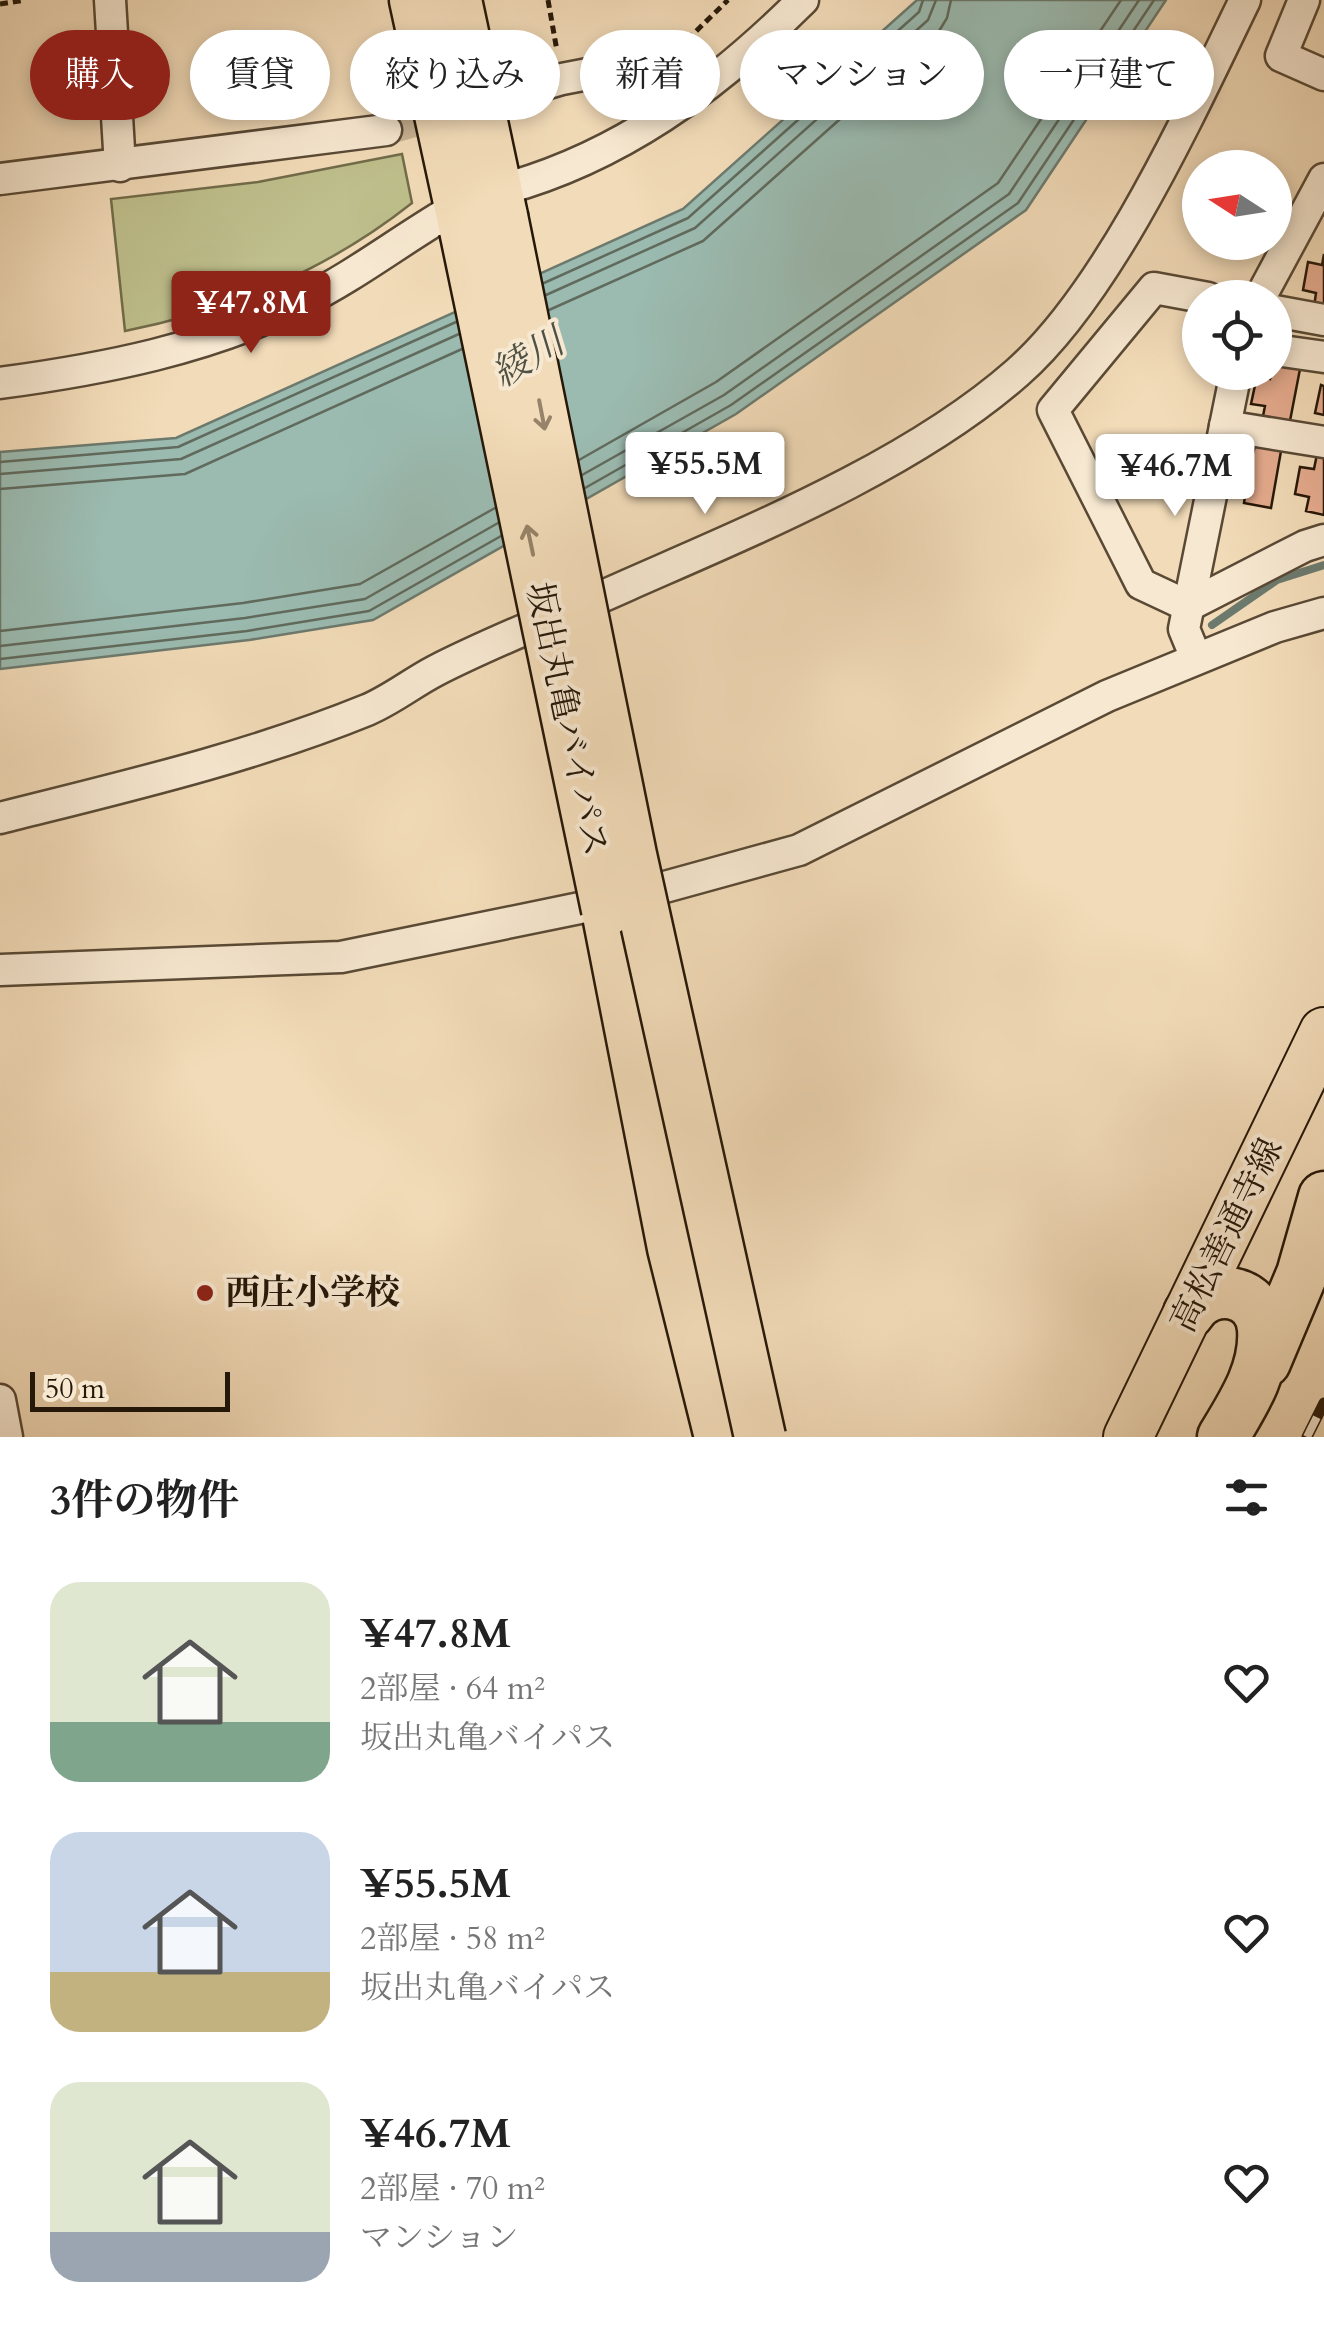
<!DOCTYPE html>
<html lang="ja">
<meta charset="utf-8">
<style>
:root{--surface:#fff;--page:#f2f2f2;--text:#222;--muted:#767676;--accent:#8f2418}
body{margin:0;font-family:Cardo,"Noto Serif JP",serif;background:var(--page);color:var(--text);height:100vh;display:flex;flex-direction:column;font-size:38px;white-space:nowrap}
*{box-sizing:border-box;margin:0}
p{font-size:32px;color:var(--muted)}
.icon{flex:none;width:55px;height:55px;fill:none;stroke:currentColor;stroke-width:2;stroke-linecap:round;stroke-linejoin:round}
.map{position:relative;height:1437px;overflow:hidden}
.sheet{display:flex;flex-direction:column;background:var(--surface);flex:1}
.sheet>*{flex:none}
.top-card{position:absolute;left:30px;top:30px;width:1265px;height:90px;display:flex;gap:20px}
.needle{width:65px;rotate:282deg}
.buttons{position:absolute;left:1182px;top:150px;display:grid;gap:20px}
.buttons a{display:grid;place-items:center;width:110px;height:110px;border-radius:50%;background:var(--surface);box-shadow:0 5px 15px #0003;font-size:50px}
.scale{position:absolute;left:30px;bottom:25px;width:200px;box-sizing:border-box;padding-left:10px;border:5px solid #261809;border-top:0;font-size:28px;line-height:35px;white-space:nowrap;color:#261809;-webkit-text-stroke:8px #f7e8d1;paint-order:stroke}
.price{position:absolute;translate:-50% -85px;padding:0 22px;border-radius:10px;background:#fff;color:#222;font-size:32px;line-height:65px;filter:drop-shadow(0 2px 5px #0008)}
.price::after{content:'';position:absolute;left:50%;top:60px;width:30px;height:22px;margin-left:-15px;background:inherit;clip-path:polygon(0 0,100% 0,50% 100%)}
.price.current{background:var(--accent);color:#fff}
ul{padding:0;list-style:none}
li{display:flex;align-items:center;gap:30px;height:250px;padding:0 50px}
li span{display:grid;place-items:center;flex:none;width:280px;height:200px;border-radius:30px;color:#555}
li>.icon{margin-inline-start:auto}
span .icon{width:120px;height:120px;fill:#fffc;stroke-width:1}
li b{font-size:42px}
h2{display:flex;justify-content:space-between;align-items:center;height:120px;padding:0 50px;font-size:42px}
.chip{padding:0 35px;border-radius:45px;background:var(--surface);box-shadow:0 5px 15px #0003;font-size:35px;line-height:90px}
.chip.current{background:var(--accent);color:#fff}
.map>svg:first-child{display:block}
.green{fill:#bebf8c;stroke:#726c4a;stroke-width:2.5}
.water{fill:#9bbbb1;stroke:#6c7a6e;stroke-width:2.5}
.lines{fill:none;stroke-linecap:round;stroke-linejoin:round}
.shore{stroke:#606a5d;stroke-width:2.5}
.stream{stroke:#6c7a6e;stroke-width:8}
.building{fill:#e5ab8e;stroke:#261809;stroke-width:2.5}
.minor-tunnel{stroke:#c9b495;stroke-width:30;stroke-dasharray:30 15;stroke-linecap:butt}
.minor-casing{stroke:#594935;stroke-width:35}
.primary-casing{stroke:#261809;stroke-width:52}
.trunk-casing{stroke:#261809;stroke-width:55}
.path{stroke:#261809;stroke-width:5;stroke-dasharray:8 5;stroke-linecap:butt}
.minor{stroke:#f7e8d1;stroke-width:30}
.primary{stroke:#f2dbb8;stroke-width:48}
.trunk{stroke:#f2dbb8;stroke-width:50}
.rail-casing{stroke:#261809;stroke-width:11}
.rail{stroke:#f7e8d1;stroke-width:8;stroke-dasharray:22;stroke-linecap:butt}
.trunk-bridge-casing{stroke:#261809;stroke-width:55;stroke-linecap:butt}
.trunk-bridge{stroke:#f2dbb8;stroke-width:50}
.oneway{stroke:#968369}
.poi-dot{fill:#8f2418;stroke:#f7e8d1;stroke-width:4}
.labels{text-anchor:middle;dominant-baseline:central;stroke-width:8;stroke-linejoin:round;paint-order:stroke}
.street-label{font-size:35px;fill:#261809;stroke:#f7e8d1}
.poi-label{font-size:35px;font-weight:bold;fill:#261809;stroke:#f7e8d1;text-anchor:start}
.water-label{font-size:38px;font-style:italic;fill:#4f5144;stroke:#f7e8d1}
</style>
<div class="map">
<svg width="1324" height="1437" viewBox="0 0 1324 1437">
<rect width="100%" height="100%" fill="#f2dbb8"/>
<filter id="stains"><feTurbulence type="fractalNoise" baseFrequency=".002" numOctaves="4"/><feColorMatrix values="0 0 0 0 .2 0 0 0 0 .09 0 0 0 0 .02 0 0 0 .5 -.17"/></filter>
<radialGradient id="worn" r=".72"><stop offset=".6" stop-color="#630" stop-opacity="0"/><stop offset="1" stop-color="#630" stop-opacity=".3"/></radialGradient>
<!-- green -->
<path class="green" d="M402,154l10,49c-86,68 -181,107 -287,128l-14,-132 147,-17z"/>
<!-- water -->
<polygon class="water" points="917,0 1166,0 1026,210 736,414 373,620 249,640 0,669 0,452 176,438 683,209"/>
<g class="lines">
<!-- shore -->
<g class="shore">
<polyline points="544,283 688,218 919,12 923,0"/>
<polyline points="546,295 695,228 928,20 936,0"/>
<polyline points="549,310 703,241 939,31 947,18 951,0"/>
<polyline points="579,460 716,382 998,183 1121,0"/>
<polyline points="0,462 178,447 456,322"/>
<polyline points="0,474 181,459 459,334"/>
<polyline points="582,475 724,395 1009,194 1139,0"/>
<polyline points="585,488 731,405 1018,203 1154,0"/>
<polyline points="0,489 185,474 462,349"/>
<polyline points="0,631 243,603 360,584 495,508"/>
<polyline points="0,646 245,618 365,599 498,523"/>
<polyline points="0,659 247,631 369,611 501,536"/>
</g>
<!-- stream -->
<polyline class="stream" points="1212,625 1277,580 1324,565"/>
</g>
<!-- building -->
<g class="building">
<polygon points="1324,254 1324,309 1314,307 1316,293 1303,290 1308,262 1322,265"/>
<polygon points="1275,364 1300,369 1289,426 1262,421 1265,406 1251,404 1257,376 1270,379"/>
<polygon points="1321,385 1324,386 1324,415 1315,413"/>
<polygon points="1255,446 1281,451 1271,508 1244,503 1246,489 1233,486 1238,458 1251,461"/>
<polygon points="1317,454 1324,456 1324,515 1306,511 1309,497 1295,494 1300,467 1314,469"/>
</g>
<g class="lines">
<!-- minor-tunnel -->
<polyline class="minor-tunnel" points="386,130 454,111"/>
<!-- minor casing -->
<g class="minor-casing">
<g id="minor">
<polyline points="110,0 120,166"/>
<polyline points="1304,0 1281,56 1324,75"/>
<polyline points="505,96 562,79 666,59 697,91"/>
<polyline points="0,179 386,130"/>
<path d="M496,191c121,-31 220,-104 307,-191"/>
<polyline points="1208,298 1154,288 1053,410 1141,584 1188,606 1305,546 1324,540"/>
<polyline points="1260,298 1324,179"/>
<polyline points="1275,311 1324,320"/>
<polyline points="1275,350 1324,357"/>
<path d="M0,383c104,-14 207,-34 302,-81 55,-27 104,-66 157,-96"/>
<polyline points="1225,426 1324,442"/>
<polyline points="1196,658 1184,629 1236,372"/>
<path d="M0,818c123,-31 249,-60 367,-108 24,-10 45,-27 68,-39 62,-32 129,-57 193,-86 127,-56 286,-121 390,-213 92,-81 173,-261 227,-372"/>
<polyline points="0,970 341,957 614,901 799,850 1107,696 1275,627 1324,613"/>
<polyline points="0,1400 7,1437"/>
</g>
</g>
<!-- primary casing -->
<g class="primary-casing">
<polyline id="primary" points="1128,1437 1324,1032"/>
</g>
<!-- trunk casing -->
<g class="trunk-casing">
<g id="trunk">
<polyline points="415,0 465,230"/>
<polyline points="456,0 502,216"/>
<polyline points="607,910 673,1248 720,1437"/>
<path d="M1189,1313c20,-32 71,-25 74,16 3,40 -20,75 -40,108"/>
<polyline points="1265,1362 1302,1274 1324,1197"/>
</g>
</g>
<!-- path -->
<g class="path">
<polyline points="548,0 557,51"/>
<polyline points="0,4 25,0"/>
<polyline points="687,40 728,0"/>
</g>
<!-- minor -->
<use href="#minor" class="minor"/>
<!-- primary -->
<use href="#primary" class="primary"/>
<!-- trunk -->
<use href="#trunk" class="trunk"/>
<!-- rail casing -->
<g class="rail-casing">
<polyline id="rail" points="1307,1437 1324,1403"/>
</g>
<!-- rail -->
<use href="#rail" class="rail"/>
<!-- trunk-bridge casing -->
<g class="trunk-bridge-casing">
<g id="trunk-bridge">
<polyline points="502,216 631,855 760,1437"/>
<polyline points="465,230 607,910"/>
</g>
</g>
<!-- trunk-bridge -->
<use href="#trunk-bridge" class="trunk-bridge"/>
</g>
<!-- one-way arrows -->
<defs><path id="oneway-shaft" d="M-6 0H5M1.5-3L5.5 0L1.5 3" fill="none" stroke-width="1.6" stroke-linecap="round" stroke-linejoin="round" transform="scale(2.5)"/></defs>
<g class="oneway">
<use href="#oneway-shaft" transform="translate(542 415) rotate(79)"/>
<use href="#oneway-shaft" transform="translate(530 540) rotate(-102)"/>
</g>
<!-- markers -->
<circle class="poi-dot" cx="205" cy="1293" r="10"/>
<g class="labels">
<!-- street labels -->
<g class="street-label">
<text transform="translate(567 719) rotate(78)">坂出丸亀バイパス</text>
<text transform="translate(1227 1235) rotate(-64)">高松善通寺線</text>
</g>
<!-- poi labels -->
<g class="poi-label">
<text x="225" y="1293">西庄小学校</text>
</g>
<!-- water labels -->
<g class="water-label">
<text transform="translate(528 358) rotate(-31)">綾川</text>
</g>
</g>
<rect width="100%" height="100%" filter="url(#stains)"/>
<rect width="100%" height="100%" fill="url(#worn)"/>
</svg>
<div class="buttons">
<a><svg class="needle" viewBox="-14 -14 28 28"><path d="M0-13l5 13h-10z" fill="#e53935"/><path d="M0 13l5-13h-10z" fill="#767676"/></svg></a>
<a><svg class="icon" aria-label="locate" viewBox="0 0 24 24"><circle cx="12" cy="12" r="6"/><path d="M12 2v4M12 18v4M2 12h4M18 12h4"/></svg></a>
</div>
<div class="scale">50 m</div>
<b class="price current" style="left:251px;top:356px">¥47.8M</b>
<b class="price" style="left:705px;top:517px">¥55.5M</b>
<b class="price" style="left:1175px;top:519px">¥46.7M</b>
<div class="top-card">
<a class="chip current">購入</a>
<a class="chip">賃貸</a>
<a class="chip">絞り込み</a>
<a class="chip">新着</a>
<a class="chip">マンション</a>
<a class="chip">一戸建て</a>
</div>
</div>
<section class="sheet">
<h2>3件の物件<svg class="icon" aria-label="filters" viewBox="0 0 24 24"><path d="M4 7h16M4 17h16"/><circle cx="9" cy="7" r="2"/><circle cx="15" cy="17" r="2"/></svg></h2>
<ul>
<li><span style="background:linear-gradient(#dfe7d0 70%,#7fa58c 0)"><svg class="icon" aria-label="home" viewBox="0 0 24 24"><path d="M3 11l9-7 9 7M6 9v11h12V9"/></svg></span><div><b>¥47.8M</b><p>2部屋 · 64 m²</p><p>坂出丸亀バイパス</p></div><svg class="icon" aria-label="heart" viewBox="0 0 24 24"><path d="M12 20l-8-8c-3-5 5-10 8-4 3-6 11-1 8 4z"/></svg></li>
<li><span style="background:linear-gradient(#c9d6e8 70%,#c2b280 0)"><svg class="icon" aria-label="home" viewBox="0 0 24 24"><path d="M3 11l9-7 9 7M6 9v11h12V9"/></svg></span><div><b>¥55.5M</b><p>2部屋 · 58 m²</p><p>坂出丸亀バイパス</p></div><svg class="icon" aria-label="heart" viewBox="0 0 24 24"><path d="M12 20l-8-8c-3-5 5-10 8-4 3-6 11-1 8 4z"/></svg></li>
<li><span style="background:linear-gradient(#dfe7d0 75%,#9aa5b1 0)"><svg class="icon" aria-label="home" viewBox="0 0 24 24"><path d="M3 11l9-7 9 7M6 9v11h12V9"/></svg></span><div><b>¥46.7M</b><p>2部屋 · 70 m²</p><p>マンション</p></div><svg class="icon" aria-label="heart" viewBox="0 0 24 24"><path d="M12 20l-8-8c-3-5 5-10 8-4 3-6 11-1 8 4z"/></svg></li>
</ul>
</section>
